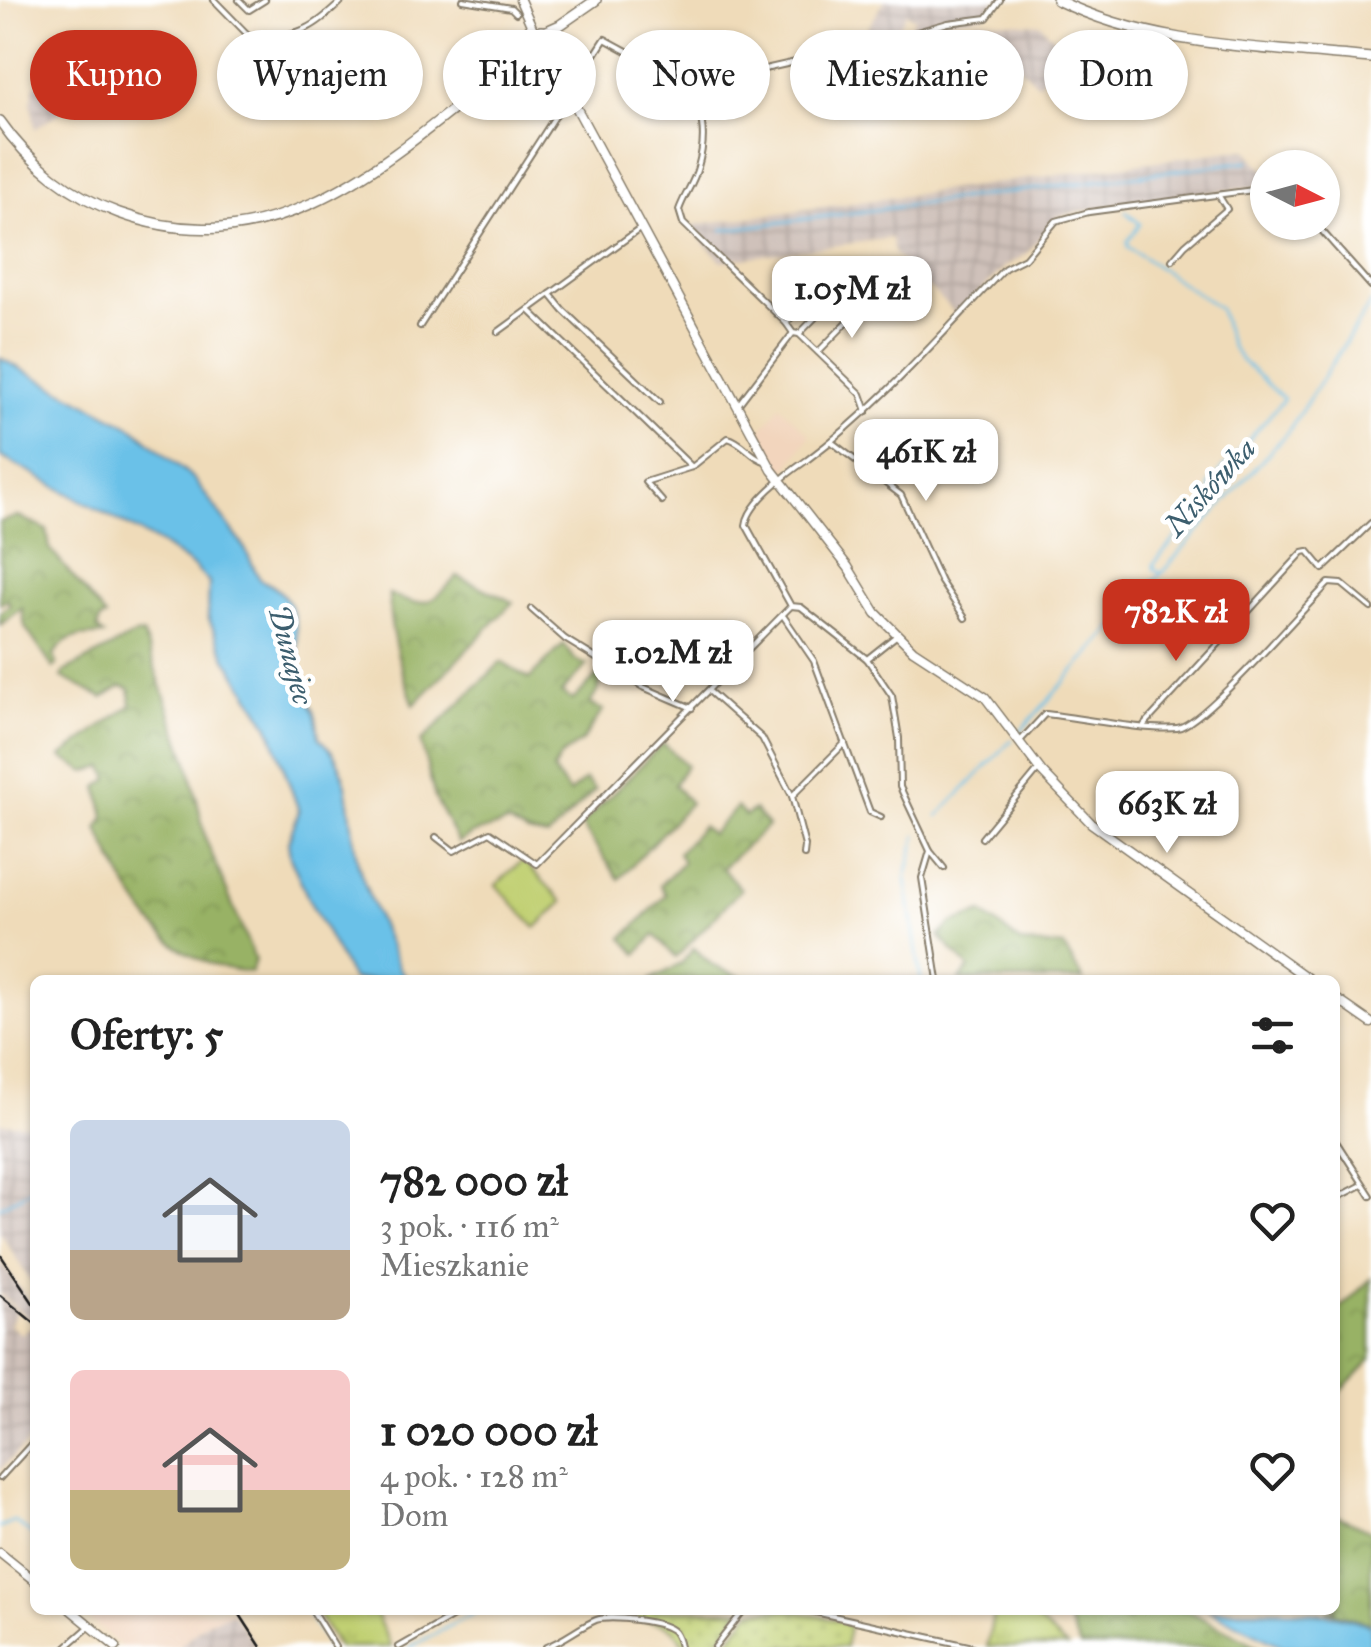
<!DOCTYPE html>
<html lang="pl">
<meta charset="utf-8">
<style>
:root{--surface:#fff;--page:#f2f2f2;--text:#222;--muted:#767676;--accent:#c8321e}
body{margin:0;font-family:"IM FELL Great Primer",serif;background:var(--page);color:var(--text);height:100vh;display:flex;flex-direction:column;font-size:38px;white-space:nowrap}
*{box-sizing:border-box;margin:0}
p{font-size:32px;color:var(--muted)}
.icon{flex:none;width:55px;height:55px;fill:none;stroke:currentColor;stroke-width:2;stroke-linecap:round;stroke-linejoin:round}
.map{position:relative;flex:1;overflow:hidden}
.sheet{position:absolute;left:30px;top:975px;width:1310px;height:640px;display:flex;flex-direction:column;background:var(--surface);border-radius:15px;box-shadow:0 2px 8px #0004}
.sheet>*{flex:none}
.banner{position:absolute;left:30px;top:30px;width:1312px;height:90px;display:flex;gap:20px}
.needle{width:65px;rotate:96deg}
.controls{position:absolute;left:1250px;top:150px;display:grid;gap:20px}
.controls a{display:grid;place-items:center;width:90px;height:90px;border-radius:50%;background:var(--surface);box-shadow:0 2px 8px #0004;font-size:50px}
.price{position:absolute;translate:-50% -85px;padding:0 22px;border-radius:20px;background:#fff;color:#222;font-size:32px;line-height:65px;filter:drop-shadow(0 2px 5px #0008)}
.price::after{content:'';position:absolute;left:50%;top:60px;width:30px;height:22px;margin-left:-15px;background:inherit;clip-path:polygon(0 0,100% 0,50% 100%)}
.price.current{background:var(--accent);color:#fff}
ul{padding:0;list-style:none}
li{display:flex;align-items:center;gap:30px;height:250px;padding:0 40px}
li span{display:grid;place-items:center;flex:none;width:280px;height:200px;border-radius:15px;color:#555}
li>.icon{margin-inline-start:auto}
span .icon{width:120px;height:120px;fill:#fffc;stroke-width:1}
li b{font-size:42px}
h2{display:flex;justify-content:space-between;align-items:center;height:120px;padding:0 40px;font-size:42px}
.pill{padding:0 35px;border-radius:45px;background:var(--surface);box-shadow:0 2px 8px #0004;font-size:35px;line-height:90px}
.pill.current{background:var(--accent);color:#fff}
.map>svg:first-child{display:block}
.built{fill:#f2d5bd}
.industrial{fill:url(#industrial-grid)}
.grass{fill:url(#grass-tufts);stroke:#6e7648;stroke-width:2.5}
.forest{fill:url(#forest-crowns);stroke:#5a6740;stroke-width:2.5}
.garden{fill:url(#garden-dots);stroke:#6e7648;stroke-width:2.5}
.pitch{fill:#c1d073;stroke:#6e7648;stroke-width:2.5}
.water{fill:#6bc1e8;stroke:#446e82;stroke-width:2.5}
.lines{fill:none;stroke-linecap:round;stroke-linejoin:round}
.stream{stroke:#6bc1e8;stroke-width:2.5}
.street-casing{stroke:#867c6a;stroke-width:8}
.secondary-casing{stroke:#867c6a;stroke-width:11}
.primary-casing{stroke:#867c6a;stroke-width:12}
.street{stroke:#fff;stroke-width:4}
.secondary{stroke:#fff;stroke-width:8}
.primary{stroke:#fff;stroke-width:9}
.rail{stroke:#1c1c1c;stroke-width:2.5}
.labels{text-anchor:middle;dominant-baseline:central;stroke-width:9;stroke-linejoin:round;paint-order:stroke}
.water-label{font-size:30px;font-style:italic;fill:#3c5e6e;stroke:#fff}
</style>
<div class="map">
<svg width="1371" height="1647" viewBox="0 0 1371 1647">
<defs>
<pattern id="industrial-grid" width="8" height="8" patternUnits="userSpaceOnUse" patternTransform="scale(2.5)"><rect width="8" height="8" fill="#cfc1ba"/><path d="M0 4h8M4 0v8" fill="none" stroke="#b1a59f"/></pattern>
<pattern id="grass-tufts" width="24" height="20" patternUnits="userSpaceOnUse" patternTransform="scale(2.5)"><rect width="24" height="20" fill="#c1d073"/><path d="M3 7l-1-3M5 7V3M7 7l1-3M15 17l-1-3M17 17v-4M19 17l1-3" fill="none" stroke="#a5b263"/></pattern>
<pattern id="forest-crowns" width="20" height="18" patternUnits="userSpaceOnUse" patternTransform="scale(2.5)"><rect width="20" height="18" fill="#98b265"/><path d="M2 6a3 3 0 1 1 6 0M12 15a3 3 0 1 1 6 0" fill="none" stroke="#829857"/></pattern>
<pattern id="garden-dots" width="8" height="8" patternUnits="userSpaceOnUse" patternTransform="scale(2.5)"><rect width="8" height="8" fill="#c1d073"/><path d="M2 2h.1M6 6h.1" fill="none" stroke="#a5b263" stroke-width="1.8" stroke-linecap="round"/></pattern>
</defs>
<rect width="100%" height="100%" fill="#fff"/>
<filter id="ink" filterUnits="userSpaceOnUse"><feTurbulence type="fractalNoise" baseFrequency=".01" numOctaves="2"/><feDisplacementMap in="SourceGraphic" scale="20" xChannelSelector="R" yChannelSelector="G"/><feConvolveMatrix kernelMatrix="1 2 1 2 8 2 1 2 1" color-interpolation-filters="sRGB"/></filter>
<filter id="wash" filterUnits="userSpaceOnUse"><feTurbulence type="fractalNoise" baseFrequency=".0048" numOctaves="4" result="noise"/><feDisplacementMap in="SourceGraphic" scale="40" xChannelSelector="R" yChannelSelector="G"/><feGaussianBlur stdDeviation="2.25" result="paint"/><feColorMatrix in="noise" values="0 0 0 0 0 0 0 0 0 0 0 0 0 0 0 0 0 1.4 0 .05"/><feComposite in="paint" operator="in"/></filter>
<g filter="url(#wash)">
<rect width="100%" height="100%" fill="#efdbb9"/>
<!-- built -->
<g class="built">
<polygon points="780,406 810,435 782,476 758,434"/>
<polygon points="77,1610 232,1610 233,1613 208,1621 177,1647 122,1647"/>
</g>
<!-- industrial -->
<g class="industrial">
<polygon points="885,0 996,0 985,15 948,20 907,32 915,18 906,13 894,35 859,43"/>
<polygon points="974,20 1041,24 1068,55 1037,84"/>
<polygon points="60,67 72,83 86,75 99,86 35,129 31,102 34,86"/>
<polygon points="1246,149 1267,173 1267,185 1109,206 1059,216 1025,255 1006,266 953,319 955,313 894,254 891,238 722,261 691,230 693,225"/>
<polygon points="0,1123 35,1125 35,1289 0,1232"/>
<polygon points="0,1260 35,1310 35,1433 32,1437 35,1440 35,1458 29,1450 33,1445 29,1441 0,1470 0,1297 17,1311 9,1325 21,1334 35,1324 0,1294"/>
<polygon points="233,1613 256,1647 178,1647 208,1621"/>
</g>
<!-- grass -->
<g class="grass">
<polygon points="315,1610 374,1610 391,1647 338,1647"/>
<polygon points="994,1610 1026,1610 1067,1647 987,1647"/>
</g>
<!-- forest -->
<g class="forest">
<path d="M18,516l29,14 3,19 56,68 -6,3 -3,9 7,6c-23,3 -35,-3 -50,20l3,10 -4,3 -28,-41 -3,-19 -22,17v-13l10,-7 -2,-5 -8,4v-82z"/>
<path d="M457,576l56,26 -99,103c-12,-33 -26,-75 -25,-111 35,16 43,10 68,-18z"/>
<path d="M143,634l46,131 17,75 49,120 -4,12c-91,-7 -117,-71 -153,-143l7,-12 -7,-30 11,-8 -5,-12 -18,5 -25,-15 70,-52 -1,-16 -8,-3 -19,12 -41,-21 2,-5 71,-37z"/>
<polygon points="564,644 575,660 587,665 561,693 573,700 601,672 598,690 590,704 603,710 582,741 561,756 553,770 569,793 585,780 595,790 548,837 527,833 508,823 472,834 458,843 435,798 421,742 501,662 529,679"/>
<polygon points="663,743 686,765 674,785 690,803 619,879 581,825"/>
<polygon points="737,807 745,816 754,810 768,826 722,868 741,889 676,958 655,935 637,954 623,938 666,895 660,885 683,862 678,853 702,826 711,834"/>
<polygon points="982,913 1021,943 1064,947 1083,980 960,980 969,968 939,936 952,923"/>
<polygon points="694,948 713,966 750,980 650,980 681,964"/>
<polygon points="1371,1279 1371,1360 1335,1397 1335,1313"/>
<polygon points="1335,1515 1371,1531 1371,1624 1326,1610 1335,1610"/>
<polygon points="1074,1610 1106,1613 1129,1621 1133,1610 1186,1610 1260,1647 1080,1647 1069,1623"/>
</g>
<!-- garden -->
<g class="garden">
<path d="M637,1610h105l-29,37h-29c-7,-24 -24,-24 -46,-27z"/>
<polygon points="752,1610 789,1610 850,1623 845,1647 723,1647"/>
</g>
<!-- pitch -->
<polygon class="pitch" points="523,860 563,902 536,928 496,885"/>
<!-- water -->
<g class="water">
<path d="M0,358l135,71 59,50 49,66 17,35c44,15 35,59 40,96 2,14 10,25 15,38 2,7 3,16 4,24 37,28 28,88 40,129 10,34 27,68 40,101l9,12h-56l-44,-82 -18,-41 -2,-15 11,-31 -30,-85 -43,-68 -18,-41 1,-34 -15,-16 -33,-23 -161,-88z"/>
<path d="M1208,1610c54,0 111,-4 163,15v22h-87z"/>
</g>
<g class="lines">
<!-- stream -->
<g class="stream">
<polyline points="1125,211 1140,224 1127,242 1128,247 1219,308 1231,346 1241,360 1284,399 1210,484 1212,495 1154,564 1154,569 1161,573"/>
<polyline points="722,230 1249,161"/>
<polyline points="1371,372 1371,373"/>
<polyline points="1018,734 1289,430 1371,303"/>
<polyline points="938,816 1012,740"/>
<polyline points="917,835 906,879 921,980"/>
<polyline points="0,1207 35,1187"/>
<polyline points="0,1527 14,1521 35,1537"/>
<polyline points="306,1610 329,1647"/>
<polyline points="410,1647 480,1610"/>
</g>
</g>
</g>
<g filter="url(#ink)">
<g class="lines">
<!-- street casing -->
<g class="street-casing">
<g id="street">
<path d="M214,0l38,39 6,1c45,-8 52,-8 85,-40"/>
<polyline points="239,0 249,10 265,0"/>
<polyline points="463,0 511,8 516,13"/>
<polyline points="692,93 751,72 871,45 948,23 987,18 1000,0"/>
<polyline points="1314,222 1371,286"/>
<polyline points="1172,260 1185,245 1227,209 1219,196"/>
<polyline points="550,294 563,310 660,402"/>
<polyline points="529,310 692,467"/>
<polyline points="786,323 836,273"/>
<path d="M420,326l185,-287c56,32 116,49 93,128 -4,16 -14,28 -19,43l4,13 103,100 7,10 6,1 62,60 6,17"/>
<polyline points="498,332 641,228"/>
<polyline points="799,334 850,282"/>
<polyline points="818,352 862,307"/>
<polyline points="738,405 793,333"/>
<polyline points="833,443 901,495 941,582 965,618"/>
<path d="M662,501l-17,-19 47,-15 36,-29c16,4 24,21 40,24"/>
<polyline points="791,606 801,607 867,659 892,696 899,738 900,787 930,851 922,878 938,980"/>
<polyline points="531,609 565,639 643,687 692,708"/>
<polyline points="784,617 814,661 870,812 881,817"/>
<polyline points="867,659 896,636"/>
<polyline points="710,692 762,738 792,796"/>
<polyline points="1144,725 1303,552 1308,551 1323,569 1371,523"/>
<path d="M1020,741l25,-27c37,4 97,17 132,14 25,-2 127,-121 152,-145l13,1 29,24"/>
<path d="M436,837l18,14 36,-19 47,32 254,-258 -45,-81c2,-22 42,-52 61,-65 74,-55 134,-126 198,-192l20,-10 31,-37 33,-9 179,-24"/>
<polyline points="982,838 1039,769"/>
<polyline points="930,851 944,868"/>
<polyline points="804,855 805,846 792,796 845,743"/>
<polyline points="1335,1140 1371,1196"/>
<polyline points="1335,1199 1362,1185"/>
<polyline points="0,1478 35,1440"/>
<polyline points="312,1610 335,1647"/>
<polyline points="806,1610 973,1647"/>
<polyline points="66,1647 89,1627"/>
<polyline points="399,1647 464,1610"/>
<path d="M546,1647c19,-7 33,-20 50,-27 13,-5 69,1 78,12 3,4 5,10 6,15"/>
<polyline points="715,1647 744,1610"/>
</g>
</g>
<!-- secondary casing -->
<g class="secondary-casing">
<g id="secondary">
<polyline points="520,0 535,34"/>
<polyline points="547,43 569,94 772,470 848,567 876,613 913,650 985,697 1042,772 1091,823 1310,980"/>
<polyline points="1335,998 1371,1023"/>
<polyline points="0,1553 35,1581"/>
<polyline points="71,1610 116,1647"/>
</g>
</g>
<!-- primary casing -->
<g class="primary-casing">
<g id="primary">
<path d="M1057,0c98,48 208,47 314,58"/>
<circle cx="541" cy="39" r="8"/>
<polyline points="544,32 560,25 596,0"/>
<path d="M0,121c29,42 71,75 119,92 164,60 284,-67 403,-159l16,-7"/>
</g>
</g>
<!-- street -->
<use href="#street" class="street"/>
<!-- secondary -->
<use href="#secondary" class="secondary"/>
<!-- primary -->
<use href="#primary" class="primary"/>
<!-- rail -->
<g class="rail">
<polyline points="0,1254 35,1306"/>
<polyline points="0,1295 34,1323"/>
<polyline points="237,1610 261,1647"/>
</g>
</g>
</g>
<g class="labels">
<!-- water labels -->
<g class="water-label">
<text transform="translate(1210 487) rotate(-48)">Niskówka</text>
<text transform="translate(291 655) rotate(75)">Dunajec</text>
</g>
</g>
</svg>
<div class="controls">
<a><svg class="needle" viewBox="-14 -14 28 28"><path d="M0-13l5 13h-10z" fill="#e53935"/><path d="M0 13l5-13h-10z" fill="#767676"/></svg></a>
</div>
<b class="price" style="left:852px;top:341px">1.05M zł</b>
<b class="price" style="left:926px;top:504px">461K zł</b>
<b class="price current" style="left:1176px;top:664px">782K zł</b>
<b class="price" style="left:673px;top:705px">1.02M zł</b>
<b class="price" style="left:1167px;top:856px">663K zł</b>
<div class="banner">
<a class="pill current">Kupno</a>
<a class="pill">Wynajem</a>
<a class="pill">Filtry</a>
<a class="pill">Nowe</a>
<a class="pill">Mieszkanie</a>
<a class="pill">Dom</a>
</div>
<section class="sheet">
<h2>Oferty: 5<svg class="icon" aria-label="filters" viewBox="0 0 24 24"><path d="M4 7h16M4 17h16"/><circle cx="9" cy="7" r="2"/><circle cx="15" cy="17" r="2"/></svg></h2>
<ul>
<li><span style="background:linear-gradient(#c9d6e8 65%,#b9a48a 0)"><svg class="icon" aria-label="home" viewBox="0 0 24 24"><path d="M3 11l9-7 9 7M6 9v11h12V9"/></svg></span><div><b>782 000 zł</b><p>3 pok. · 116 m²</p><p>Mieszkanie</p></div><svg class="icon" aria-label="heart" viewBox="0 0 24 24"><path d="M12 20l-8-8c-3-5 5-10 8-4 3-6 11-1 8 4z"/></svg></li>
<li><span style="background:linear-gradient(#f6c9c9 60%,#c2b280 0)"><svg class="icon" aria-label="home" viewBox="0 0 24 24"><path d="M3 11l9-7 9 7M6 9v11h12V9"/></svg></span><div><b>1 020 000 zł</b><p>4 pok. · 128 m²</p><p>Dom</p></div><svg class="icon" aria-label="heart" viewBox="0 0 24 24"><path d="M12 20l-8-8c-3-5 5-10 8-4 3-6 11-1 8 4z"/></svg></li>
</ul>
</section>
</div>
